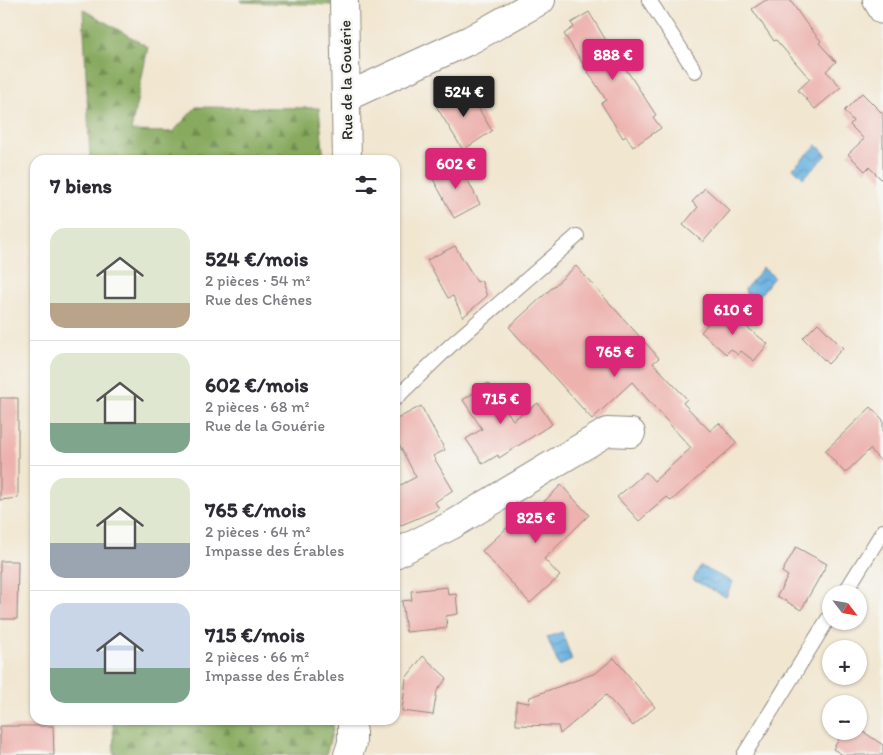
<!DOCTYPE html>
<html lang="fr">
<meta charset="utf-8">
<style>
:root{--surface:#fff;--page:#f2f2f3;--text:#2b2b33;--muted:#7c7c81;--line:#e1e1e2;--accent:#db2777}
body{margin:0;font-family:Itim,sans-serif;background:var(--page);color:var(--text);height:100vh;display:flex;flex-direction:column;font-size:19px;white-space:nowrap}
*{box-sizing:border-box;margin:0}
p{font-size:16px;color:var(--muted)}
.icon{flex:none;width:28px;height:28px;fill:none;stroke:currentColor;stroke-width:2;stroke-linecap:round;stroke-linejoin:round}
.map{position:relative;flex:1;overflow:hidden}
.details{position:absolute;left:30px;top:155px;width:370px;height:570px;display:flex;flex-direction:column;background:var(--surface);border-radius:15px;box-shadow:0 1px 4px #0004}
.details>*{flex:none}
.needle{width:32px;rotate:121deg}
.tools{position:absolute;left:822px;top:585px;display:grid;gap:10px}
.tools a{display:grid;place-items:center;width:45px;height:45px;border-radius:50%;background:var(--surface);box-shadow:0 1px 4px #0004;font-size:25px}
.price{position:absolute;translate:-50% -42px;padding:0 11px;border-radius:5px;background:var(--accent);color:#fff;font-size:16px;line-height:32px;filter:drop-shadow(0 1px 2px #0008)}
.price::after{content:'';position:absolute;left:50%;top:30px;width:15px;height:11px;margin-left:-8px;background:inherit;clip-path:polygon(0 0,100% 0,50% 100%)}
.price.on{background:#222;color:#fff}
ul{padding:0;list-style:none}
li{display:flex;align-items:center;gap:15px;height:125px;padding:0 20px}
li+li{border-top:1px solid var(--line)}
li span{display:grid;place-items:center;flex:none;width:140px;height:100px;border-radius:15px;color:#555}
li>.icon{margin-inline-start:auto}
span .icon{width:60px;height:60px;fill:#fffc;stroke-width:1}
li b{font-size:21px}
h2{display:flex;justify-content:space-between;align-items:center;height:60px;padding:0 20px;font-size:21px}
.map>svg:first-child{display:block}
.forest{fill:url(#forest-firs);stroke:#596a45}
.water{fill:url(#water-waves);stroke:#4a6e86}
.building{fill:#edb2ae}
.lines{fill:none;stroke-linecap:round;stroke-linejoin:round}
.service-casing{stroke:#8e887e;stroke-width:16}
.minor-casing{stroke:#8e887e;stroke-width:30}
.service{stroke:#fff;stroke-width:14}
.minor{stroke:#fff;stroke-width:28}
.labels{text-anchor:middle;dominant-baseline:central;stroke-width:5;stroke-linejoin:round;paint-order:stroke}
.street-label{font-size:16px;fill:#2b2b2b;stroke:#f6f6f2}
</style>
<div class="map">
<svg width="883" height="755" viewBox="0 0 883 755">
<defs>
<pattern id="forest-firs" width="22" height="20" patternUnits="userSpaceOnUse" patternTransform="scale(1.25)"><rect width="22" height="20" fill="#87aa5f"/><path d="M5 1l3.5 6h-7zM16 11l3.5 6h-7z" fill="#6f8b4f"/></pattern>
<pattern id="water-waves" width="16" height="10" patternUnits="userSpaceOnUse" patternTransform="scale(1.25)"><rect width="16" height="10" fill="#69b2e1"/><path d="M0 5q4-4 8 0t8 0" fill="none" stroke="#5791b7"/></pattern>
</defs>
<rect width="100%" height="100%" fill="#f6f6f2"/>
<filter id="ink" filterUnits="userSpaceOnUse"><feTurbulence type="fractalNoise" baseFrequency=".02" numOctaves="2"/><feDisplacementMap in="SourceGraphic" scale="10" xChannelSelector="R" yChannelSelector="G"/><feConvolveMatrix kernelMatrix="1 2 1 2 8 2 1 2 1" color-interpolation-filters="sRGB"/></filter>
<filter id="wash" filterUnits="userSpaceOnUse"><feTurbulence type="fractalNoise" baseFrequency=".0096" numOctaves="4" result="noise"/><feDisplacementMap in="SourceGraphic" scale="20" xChannelSelector="R" yChannelSelector="G"/><feGaussianBlur stdDeviation="1.12" result="paint"/><feColorMatrix in="noise" values="0 0 0 0 0 0 0 0 0 0 0 0 0 0 0 0 0 1.4 0 .05"/><feComposite in="paint" operator="in"/></filter>
<g filter="url(#wash)">
<rect width="100%" height="100%" fill="#f1e6d0"/>
<!-- forest -->
<g class="forest">
<polygon points="241,0 332,0 332,5 241,2"/>
<polygon points="83,9 148,47 131,131 173,132 196,107 319,108 324,160 90,160"/>
<polygon points="113,720 333,720 333,730 326,755 114,755"/>
</g>
<!-- water -->
<g class="water">
<polygon points="817,145 827,155 803,178 793,168"/>
<polygon points="763,268 774,277 757,299 751,299 747,297 745,289"/>
<polygon points="700,566 733,582 726,597 693,580"/>
<polygon points="562,632 572,660 559,666 547,637"/>
</g>
<g id="blocks">
<!-- building -->
<g class="building">
<polygon points="766,0 790,0 805,22 821,41 819,43 836,62 826,71 841,87 815,109 798,90 810,79 776,40 774,41 752,9"/>
<polygon points="589,12 610,47 618,42 628,59 622,63 656,115 653,117 661,128 633,147 626,136 623,138 601,103 606,100 564,34 574,27 571,23"/>
<polygon points="466,87 492,131 463,150 436,106"/>
<polygon points="862,93 883,114 883,181 869,167 865,171 848,154 864,139 850,125 853,121 844,111"/>
<polygon points="459,163 480,204 454,218 432,177"/>
<polygon points="705,188 730,211 703,242 683,225 698,207 692,202"/>
<polygon points="455,246 477,282 481,280 487,296 463,317 453,296 448,298 427,260"/>
<polygon points="576,266 659,358 653,363 687,399 683,403 710,431 719,423 737,443 671,501 667,497 639,521 617,497 646,472 654,481 691,448 632,382 592,419 509,327"/>
<polygon points="722,307 768,344 754,361 741,351 738,355 731,349 726,354 701,332"/>
<polygon points="818,323 843,348 828,364 803,338"/>
<polygon points="488,383 513,420 538,403 552,424 499,458 498,455 483,464 466,439 482,429 463,400"/>
<polygon points="0,398 18,398 18,498 0,500"/>
<polygon points="421,406 445,450 433,456 453,490 435,502 439,509 399,526 395,517 395,488 416,477 395,437 395,420"/>
<polygon points="871,407 883,420 883,464 870,449 845,473 825,451"/>
<polygon points="561,485 589,515 544,559 560,576 530,603 482,551 511,524 516,529"/>
<polygon points="796,547 827,564 801,610 777,596 788,576 782,572"/>
<polygon points="0,561 18,561 17,619 0,619"/>
<polygon points="447,587 448,595 456,594 458,614 446,616 447,628 406,632 402,601 412,600 411,591"/>
<polygon points="423,656 447,678 437,691 433,715 402,711 406,678"/>
<polygon points="614,658 655,707 633,726 606,695 560,734 558,726 516,725 516,701 529,703 530,697 596,673"/>
<polygon points="0,726 53,726 54,755 0,755"/>
<polygon points="844,731 862,731 883,745 883,755 843,755 833,749"/>
</g>
</g>
</g>
<g filter="url(#ink)">
<use href="#blocks" fill-opacity="0" stroke="#8e887e" stroke-width="1"/>
<g class="lines">
<!-- service casing -->
<g class="service-casing">
<g id="service">
<polyline points="649,0 695,71"/>
<polyline points="395,399 450,346 577,236"/>
<polyline points="844,594 883,531"/>
<polyline points="744,755 831,614"/>
</g>
</g>
<!-- minor casing -->
<g class="minor-casing">
<g id="minor">
<polyline points="344,0 347,160"/>
<polyline points="877,0 883,10"/>
<polyline points="346,97 470,40 541,0"/>
<polyline points="395,554 452,525 607,432 631,433"/>
<polyline points="348,755 352,743 352,720"/>
</g>
</g>
<!-- service -->
<use href="#service" class="service"/>
<!-- minor -->
<use href="#minor" class="minor"/>
</g>
</g>
<g class="labels">
<!-- street labels -->
<g class="street-label">
<text transform="translate(346 80) rotate(-91)">Rue de la Gouérie</text>
</g>
</g>
</svg>
<div class="tools">
<a><svg class="needle" viewBox="-14 -14 28 28"><path d="M0-13l5 13h-10z" fill="#e53935"/><path d="M0 13l5-13h-10z" fill="#7c7c81"/></svg></a>
<a>+</a>
<a>−</a>
</div>
<b class="price" style="left:613px;top:81px">888 €</b>
<b class="price on" style="left:464px;top:118px">524 €</b>
<b class="price" style="left:456px;top:190px">602 €</b>
<b class="price" style="left:733px;top:336px">610 €</b>
<b class="price" style="left:615px;top:378px">765 €</b>
<b class="price" style="left:501px;top:425px">715 €</b>
<b class="price" style="left:536px;top:544px">825 €</b>
<section class="details">
<h2>7 biens<svg class="icon" aria-label="filters" viewBox="0 0 24 24"><path d="M4 7h16M4 17h16"/><circle cx="9" cy="7" r="2"/><circle cx="15" cy="17" r="2"/></svg></h2>
<ul>
<li><span style="background:linear-gradient(#dfe7d0 75%,#b9a48a 0)"><svg class="icon" aria-label="home" viewBox="0 0 24 24"><path d="M3 11l9-7 9 7M6 9v11h12V9"/></svg></span><div><b>524 €/mois</b><p>2 pièces · 54 m²</p><p>Rue des Chênes</p></div></li>
<li><span style="background:linear-gradient(#dfe7d0 70%,#7fa58c 0)"><svg class="icon" aria-label="home" viewBox="0 0 24 24"><path d="M3 11l9-7 9 7M6 9v11h12V9"/></svg></span><div><b>602 €/mois</b><p>2 pièces · 68 m²</p><p>Rue de la Gouérie</p></div></li>
<li><span style="background:linear-gradient(#dfe7d0 65%,#9aa5b1 0)"><svg class="icon" aria-label="home" viewBox="0 0 24 24"><path d="M3 11l9-7 9 7M6 9v11h12V9"/></svg></span><div><b>765 €/mois</b><p>2 pièces · 64 m²</p><p>Impasse des Érables</p></div></li>
<li><span style="background:linear-gradient(#c9d6e8 65%,#7fa58c 0)"><svg class="icon" aria-label="home" viewBox="0 0 24 24"><path d="M3 11l9-7 9 7M6 9v11h12V9"/></svg></span><div><b>715 €/mois</b><p>2 pièces · 66 m²</p><p>Impasse des Érables</p></div></li>
</ul>
</section>
</div>
